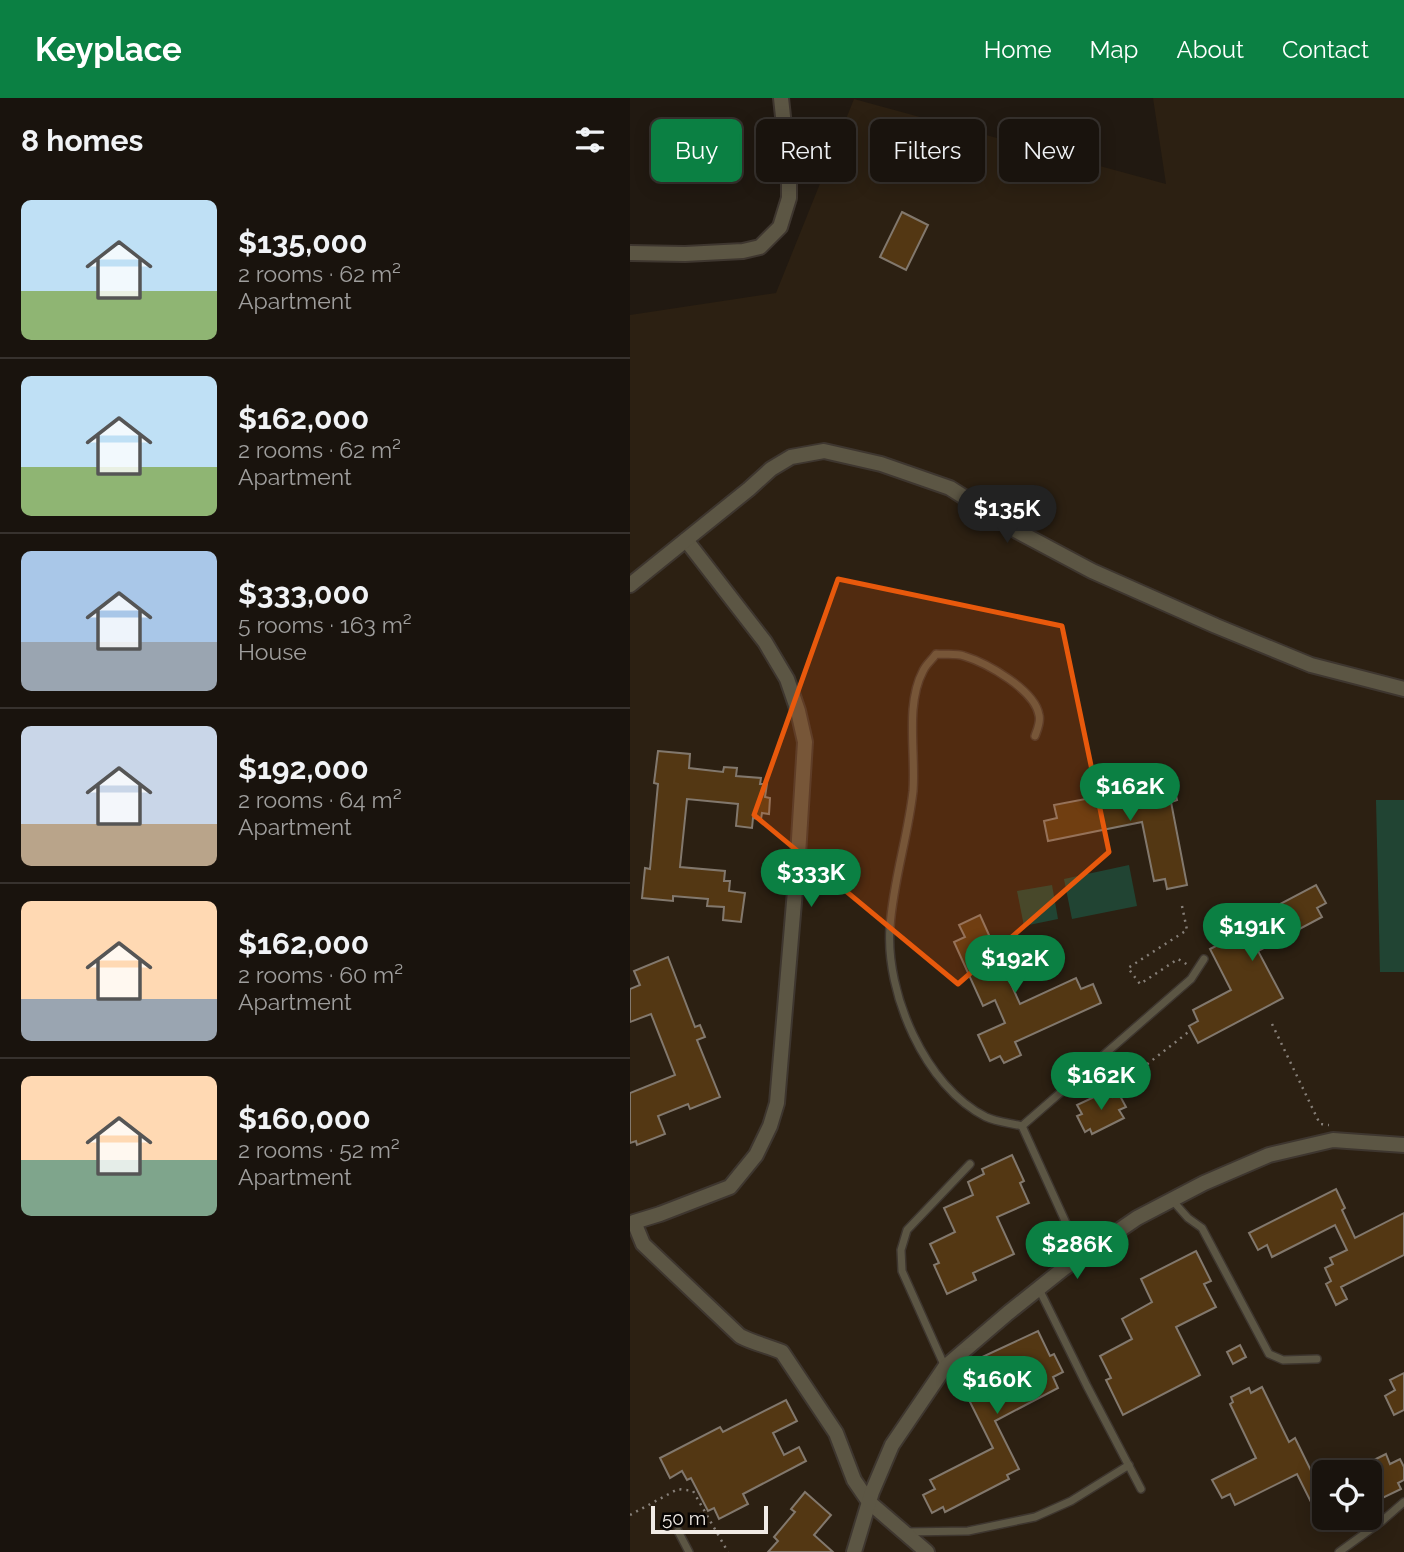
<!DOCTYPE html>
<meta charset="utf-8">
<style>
:root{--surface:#19130d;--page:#26201b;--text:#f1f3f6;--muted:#9f9e9d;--line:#37322e;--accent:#0b8043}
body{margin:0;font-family:Raleway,sans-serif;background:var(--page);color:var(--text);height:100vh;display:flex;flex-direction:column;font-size:26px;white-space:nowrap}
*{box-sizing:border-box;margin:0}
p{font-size:23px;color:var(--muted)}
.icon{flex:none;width:38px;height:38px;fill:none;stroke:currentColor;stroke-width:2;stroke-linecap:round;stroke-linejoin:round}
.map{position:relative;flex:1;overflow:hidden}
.details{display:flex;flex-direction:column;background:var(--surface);width:630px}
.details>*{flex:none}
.banner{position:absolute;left:21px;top:21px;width:648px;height:63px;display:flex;gap:14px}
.buttons{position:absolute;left:682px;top:1362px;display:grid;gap:14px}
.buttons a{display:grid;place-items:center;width:70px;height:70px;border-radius:10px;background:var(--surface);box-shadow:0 4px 18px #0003,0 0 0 2px var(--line);font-size:35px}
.scale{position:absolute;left:21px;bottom:18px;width:117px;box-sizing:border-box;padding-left:7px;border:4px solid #f1ebe5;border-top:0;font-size:19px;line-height:24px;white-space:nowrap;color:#f1ebe5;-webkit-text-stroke:5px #080503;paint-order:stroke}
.price{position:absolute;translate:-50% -60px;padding:0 16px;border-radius:24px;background:var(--accent);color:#fff;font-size:23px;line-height:46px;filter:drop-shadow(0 2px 4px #0008)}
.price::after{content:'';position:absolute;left:50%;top:42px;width:21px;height:16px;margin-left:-10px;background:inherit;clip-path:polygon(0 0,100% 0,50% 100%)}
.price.active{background:#222;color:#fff}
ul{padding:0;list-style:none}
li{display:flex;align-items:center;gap:21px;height:175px;padding:0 21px}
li+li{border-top:2px solid var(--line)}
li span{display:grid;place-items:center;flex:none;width:196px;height:140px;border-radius:10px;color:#555}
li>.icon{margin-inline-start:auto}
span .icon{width:84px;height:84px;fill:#fffc;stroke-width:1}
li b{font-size:30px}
h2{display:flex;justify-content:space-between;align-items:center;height:84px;padding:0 21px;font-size:30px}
.tag{padding:0 24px;border-radius:10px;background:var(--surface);box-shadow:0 4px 18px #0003,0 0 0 2px var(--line);font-size:24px;line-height:63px}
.tag.active{background:var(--accent);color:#fff}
header{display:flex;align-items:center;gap:42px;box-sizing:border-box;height:98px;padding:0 35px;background:var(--accent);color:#fff}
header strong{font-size:33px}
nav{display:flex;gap:38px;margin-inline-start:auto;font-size:24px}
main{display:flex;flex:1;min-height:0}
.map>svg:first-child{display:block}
.built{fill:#2c2012;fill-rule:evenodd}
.green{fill:#214433}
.building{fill:#533713;stroke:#82786d;stroke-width:2}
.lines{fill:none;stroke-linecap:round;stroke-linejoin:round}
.service-casing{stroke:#3e362f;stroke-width:10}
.minor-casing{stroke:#3e362f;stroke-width:18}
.path{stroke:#867f78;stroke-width:2.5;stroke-dasharray:2 5;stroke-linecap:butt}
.service{stroke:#5c5644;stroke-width:7}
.minor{stroke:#5c5644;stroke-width:14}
.marked{fill:#e8590c;fill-opacity:0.2;stroke:#e8590c;stroke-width:5;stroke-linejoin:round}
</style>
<header>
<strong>Keyplace</strong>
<nav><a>Home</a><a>Map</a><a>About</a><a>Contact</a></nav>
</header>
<main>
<section class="details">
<h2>8 homes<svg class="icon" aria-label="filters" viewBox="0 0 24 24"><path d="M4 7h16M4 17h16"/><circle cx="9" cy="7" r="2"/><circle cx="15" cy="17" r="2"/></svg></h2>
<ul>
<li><span style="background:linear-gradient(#bfe0f5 65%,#8fb573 0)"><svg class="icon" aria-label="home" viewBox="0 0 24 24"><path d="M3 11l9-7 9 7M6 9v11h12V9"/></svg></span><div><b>$135,000</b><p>2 rooms · 62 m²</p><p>Apartment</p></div></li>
<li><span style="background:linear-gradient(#bfe0f5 65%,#8fb573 0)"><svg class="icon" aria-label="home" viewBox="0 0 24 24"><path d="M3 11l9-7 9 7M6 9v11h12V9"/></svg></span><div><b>$162,000</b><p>2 rooms · 62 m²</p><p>Apartment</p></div></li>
<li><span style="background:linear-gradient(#a9c7e8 65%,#9aa5b1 0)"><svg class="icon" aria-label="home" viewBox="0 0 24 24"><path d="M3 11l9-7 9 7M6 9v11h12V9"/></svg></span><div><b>$333,000</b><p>5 rooms · 163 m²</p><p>House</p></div></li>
<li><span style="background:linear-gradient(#c9d6e8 70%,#b9a48a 0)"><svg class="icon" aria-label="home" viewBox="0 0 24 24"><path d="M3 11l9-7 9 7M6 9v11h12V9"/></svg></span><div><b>$192,000</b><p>2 rooms · 64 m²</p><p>Apartment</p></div></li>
<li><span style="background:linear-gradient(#ffd9b3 70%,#9aa5b1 0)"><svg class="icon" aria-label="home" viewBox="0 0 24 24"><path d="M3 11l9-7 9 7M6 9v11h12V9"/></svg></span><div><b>$162,000</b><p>2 rooms · 60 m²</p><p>Apartment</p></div></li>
<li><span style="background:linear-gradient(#ffd9b3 60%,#7fa58c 0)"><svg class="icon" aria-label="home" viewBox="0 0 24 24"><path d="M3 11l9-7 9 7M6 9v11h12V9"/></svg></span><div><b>$160,000</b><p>2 rooms · 52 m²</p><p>Apartment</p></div></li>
</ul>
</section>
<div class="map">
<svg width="774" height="1454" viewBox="0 0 774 1454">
<rect width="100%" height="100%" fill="#211911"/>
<!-- built -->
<path class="built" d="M523,0h251v1454h-774v-1237l146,-22 78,-194 312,85zM695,1374h45v45h-45z"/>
<!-- green -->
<g class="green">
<polygon points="746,702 774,702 774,874 750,874"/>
<polygon points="499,767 507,808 442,821 434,781"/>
<polygon points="422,787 428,821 394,828 387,793"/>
</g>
<!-- building -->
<g class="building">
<polygon points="272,114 298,127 276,172 250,159"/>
<polygon points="28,653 60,656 59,670 93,674 94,669 107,670 106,678 131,680 130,686 137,686 135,699 140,700 139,716 132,715 131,721 123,720 122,730 106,728 108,706 57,701 50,769 95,773 94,783 100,783 99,793 115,795 111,824 93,822 94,809 77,808 78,801 43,798 43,803 12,800 15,770 20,771 23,738 28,686 24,685"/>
<polygon points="534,675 536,685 543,683 547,702 541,704 557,787 537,791 535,781 524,783 512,724 418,743 414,723 427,720 424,707 508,691 506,680"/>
<polygon points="686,787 696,805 687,810 692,819 628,853 653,900 568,945 559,928 568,923 563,912 601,892 580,851 588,847 584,841"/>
<polygon points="350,817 390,906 446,880 451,891 463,886 471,905 385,944 391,957 374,965 370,958 360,963 348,937 375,925 365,902 353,908 324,844 335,839 329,827"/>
<polygon points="38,859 65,929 70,927 75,939 67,942 90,999 60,1011 58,1006 28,1018 35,1036 7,1047 6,1043 0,1045 0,995 45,977 21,916 0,924 0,891 10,887 4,873"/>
<polygon points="479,992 483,999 489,996 496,1009 489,1012 494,1020 462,1036 460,1031 455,1034 447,1018 452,1016 447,1007"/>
<polygon points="382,1057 394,1083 390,1085 399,1105 367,1119 384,1156 343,1175 346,1182 317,1196 304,1167 309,1165 300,1146 325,1134 314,1110 343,1097 338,1084 354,1076 352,1071"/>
<polygon points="706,1091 715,1110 712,1112 725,1140 774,1115 774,1157 711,1189 717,1201 706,1207 696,1186 701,1183 695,1170 703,1166 700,1160 717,1152 705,1127 642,1159 637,1147 628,1152 619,1135"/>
<polygon points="566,1153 581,1183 574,1186 586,1209 546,1229 570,1277 493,1317 476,1282 481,1280 470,1258 502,1241 492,1221 522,1204 511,1181"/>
<polygon points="408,1233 420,1258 424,1256 433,1274 423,1279 428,1290 365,1323 389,1371 377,1377 379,1381 315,1414 313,1409 302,1415 293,1397 305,1391 300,1382 363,1350 338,1300 348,1295 335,1267"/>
<polygon points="610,1247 616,1259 603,1266 597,1254"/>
<polygon points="774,1275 774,1312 764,1317 755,1298 765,1292 760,1282"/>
<polygon points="632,1289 659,1344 665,1340 689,1389 695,1387 695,1432 667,1376 605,1407 600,1396 592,1400 582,1382 626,1360 600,1306 603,1304 601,1299 619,1290 621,1295"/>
<polygon points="156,1302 167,1323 143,1335 154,1357 169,1349 176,1363 113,1396 118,1406 89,1421 84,1410 78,1413 61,1380 57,1382 52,1373 40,1380 30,1360 90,1329 93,1334"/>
<polygon points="756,1356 760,1366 770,1361 774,1369 774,1382 768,1385 771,1391 740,1406 740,1374 720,1374"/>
<polygon points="175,1394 201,1417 184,1437 203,1454 138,1454 148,1443 144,1439 165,1414 161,1411"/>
</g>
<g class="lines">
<!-- service casing -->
<g class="service-casing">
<g id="service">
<path d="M392,1028c-12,-3 -25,-4 -36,-9 -61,-30 -101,-125 -96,-190 3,-46 18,-90 23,-136 3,-38 -8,-86 10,-120 3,-7 9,-11 13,-17 9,1 20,-1 28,2 23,7 71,34 75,59 2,7 -2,15 -4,21"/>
<polyline points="392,1028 561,881 574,861"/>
<polyline points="392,1028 451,1158"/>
<polyline points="542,1102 558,1120 572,1130 639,1256 653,1262 687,1261"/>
<polyline points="409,1191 457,1288 511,1391"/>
<polyline points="315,1269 272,1173 271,1152 277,1132 340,1066"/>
<polyline points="48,1433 59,1454"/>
<polyline points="276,1434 338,1433 405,1419 441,1403 499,1367"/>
<polyline points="709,1454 752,1423 774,1404"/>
</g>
</g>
<!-- minor casing -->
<g class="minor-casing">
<g id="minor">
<polyline points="0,155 55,156 113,153 130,149 150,129 159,100 159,74 151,0"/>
<path d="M56,442l79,102 22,37 11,32 7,31 -7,113 -21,248 -7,23 -14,29 -26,32 -70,27 -26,8 9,22 97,92c13,7 28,10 42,16l54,81 18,47 15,22 58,50"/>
<polyline points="0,487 119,391 141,371 161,359 194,353 251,366 320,390 387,433 462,473 586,528 681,567 774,591"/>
<polyline points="224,1454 242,1394 262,1347 315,1269 378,1215 433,1171 507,1120 574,1085 639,1057 703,1042 774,1047"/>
</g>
</g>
<!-- path -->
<g class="path">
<polyline points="552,808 557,832 498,870 510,886 548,861 558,867"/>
<polyline points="642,926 690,1026 699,1027"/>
<polyline points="484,992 561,932"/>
<polyline points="740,1409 745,1416"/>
<polyline points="0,1417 48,1391 63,1393 98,1454"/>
</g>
<!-- service -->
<use href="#service" class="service"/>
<!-- minor -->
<use href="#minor" class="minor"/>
</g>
<!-- marked area -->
<path class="marked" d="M208,481l224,47 47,226 -151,132 -204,-169z"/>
</svg>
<div class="buttons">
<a><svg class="icon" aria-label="locate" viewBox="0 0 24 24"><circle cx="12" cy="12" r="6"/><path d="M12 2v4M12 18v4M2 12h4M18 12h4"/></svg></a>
</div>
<div class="scale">50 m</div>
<b class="price active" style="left:377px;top:447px">$135K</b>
<b class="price" style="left:500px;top:725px">$162K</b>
<b class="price" style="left:181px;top:811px">$333K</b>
<b class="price" style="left:622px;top:865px">$191K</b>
<b class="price" style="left:385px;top:897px">$192K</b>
<b class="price" style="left:471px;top:1014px">$162K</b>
<b class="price" style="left:447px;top:1183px">$286K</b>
<b class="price" style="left:367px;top:1318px">$160K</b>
<div class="banner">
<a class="tag active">Buy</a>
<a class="tag">Rent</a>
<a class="tag">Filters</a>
<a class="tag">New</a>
</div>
</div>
</main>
